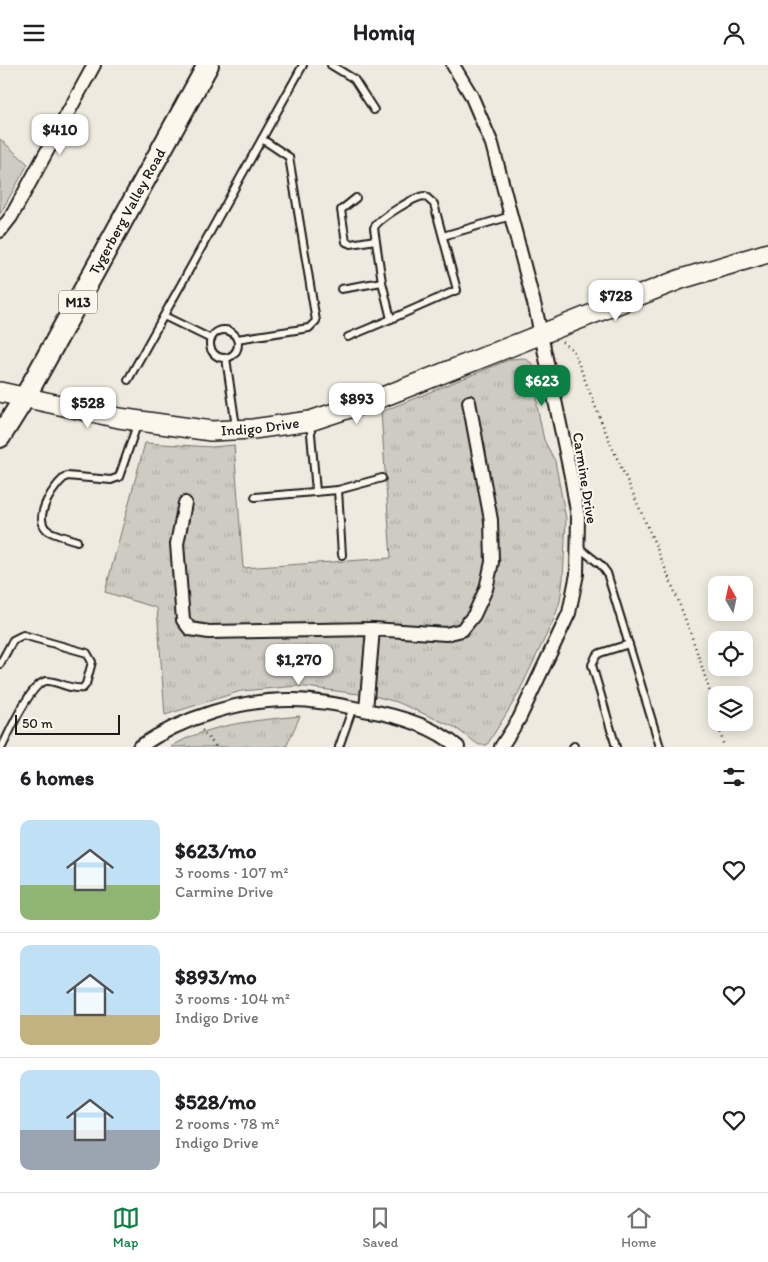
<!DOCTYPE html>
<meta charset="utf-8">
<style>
:root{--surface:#fff;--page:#f2f2f2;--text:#202124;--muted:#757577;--line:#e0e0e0;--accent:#0b8043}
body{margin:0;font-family:Itim,sans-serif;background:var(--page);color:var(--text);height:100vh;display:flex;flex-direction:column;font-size:19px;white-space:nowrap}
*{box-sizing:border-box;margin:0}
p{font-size:16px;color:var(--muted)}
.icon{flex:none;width:28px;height:28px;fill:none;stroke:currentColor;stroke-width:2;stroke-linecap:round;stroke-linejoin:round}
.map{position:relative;height:682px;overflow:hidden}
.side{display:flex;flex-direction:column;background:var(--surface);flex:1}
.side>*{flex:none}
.needle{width:32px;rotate:351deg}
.tools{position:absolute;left:708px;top:511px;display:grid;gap:10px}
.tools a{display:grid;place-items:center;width:45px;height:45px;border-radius:10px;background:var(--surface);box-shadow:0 2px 12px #0003;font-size:25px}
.scale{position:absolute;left:15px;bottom:12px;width:105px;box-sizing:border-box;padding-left:5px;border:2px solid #1c1c1c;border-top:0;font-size:14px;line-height:18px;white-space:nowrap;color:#1c1c1c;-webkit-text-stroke:4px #fbf7ec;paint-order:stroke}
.price{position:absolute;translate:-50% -42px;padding:0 11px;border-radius:10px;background:#fff;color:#222;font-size:16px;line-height:32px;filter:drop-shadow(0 1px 2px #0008)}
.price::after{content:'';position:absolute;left:50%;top:30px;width:15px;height:11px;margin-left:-8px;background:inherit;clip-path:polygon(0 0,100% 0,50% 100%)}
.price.active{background:var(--accent);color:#fff}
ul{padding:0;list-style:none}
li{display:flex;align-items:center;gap:15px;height:125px;padding:0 20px}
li+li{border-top:1px solid var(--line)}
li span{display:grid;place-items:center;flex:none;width:140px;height:100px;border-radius:10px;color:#555}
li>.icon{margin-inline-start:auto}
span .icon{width:60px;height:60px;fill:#fffc;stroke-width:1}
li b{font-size:21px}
h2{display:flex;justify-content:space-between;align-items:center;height:60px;padding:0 20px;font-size:21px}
header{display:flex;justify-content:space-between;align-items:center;height:65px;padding:0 20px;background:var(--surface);font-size:22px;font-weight:700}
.tab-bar{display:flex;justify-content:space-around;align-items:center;height:70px;border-top:1px solid var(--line);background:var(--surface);font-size:14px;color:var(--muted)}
.tab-bar a{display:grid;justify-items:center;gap:2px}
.tab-bar .active{color:var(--accent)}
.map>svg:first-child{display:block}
.grass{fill:url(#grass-tufts);stroke:#75746f}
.park{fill:#ceccc2;stroke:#75746f}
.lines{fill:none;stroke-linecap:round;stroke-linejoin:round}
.lane-casing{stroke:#1c1c1c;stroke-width:10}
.street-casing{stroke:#1c1c1c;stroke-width:16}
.secondary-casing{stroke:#1c1c1c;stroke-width:22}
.primary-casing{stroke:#1c1c1c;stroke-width:24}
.path{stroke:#1c1c1c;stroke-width:2.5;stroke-dasharray:1 4;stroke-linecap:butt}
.lane{stroke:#fbf7ec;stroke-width:6}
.street{stroke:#fbf7ec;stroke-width:12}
.secondary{stroke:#fbf7ec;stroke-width:19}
.primary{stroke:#fbf7ec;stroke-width:20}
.labels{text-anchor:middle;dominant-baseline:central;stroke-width:4.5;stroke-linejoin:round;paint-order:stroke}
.shield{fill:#fbf7ec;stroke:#5f5e5a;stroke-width:1}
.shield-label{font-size:14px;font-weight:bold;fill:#1c1c1c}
.street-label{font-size:15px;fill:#1c1c1c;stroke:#fbf7ec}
</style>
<header><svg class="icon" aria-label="menu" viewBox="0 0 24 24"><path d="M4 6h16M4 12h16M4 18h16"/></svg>Homiq<svg class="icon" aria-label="person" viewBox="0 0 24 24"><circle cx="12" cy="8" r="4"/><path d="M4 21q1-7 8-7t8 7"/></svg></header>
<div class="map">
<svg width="768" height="682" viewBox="0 0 768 682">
<defs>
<pattern id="grass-tufts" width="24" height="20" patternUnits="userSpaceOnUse" patternTransform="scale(1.25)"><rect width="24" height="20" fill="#ceccc2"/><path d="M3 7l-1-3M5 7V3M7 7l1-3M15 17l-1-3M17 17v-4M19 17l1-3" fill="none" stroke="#b0afa6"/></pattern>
</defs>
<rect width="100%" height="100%" fill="#eeeadf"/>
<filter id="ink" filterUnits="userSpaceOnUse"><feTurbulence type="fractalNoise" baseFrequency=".02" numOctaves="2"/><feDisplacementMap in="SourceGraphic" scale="10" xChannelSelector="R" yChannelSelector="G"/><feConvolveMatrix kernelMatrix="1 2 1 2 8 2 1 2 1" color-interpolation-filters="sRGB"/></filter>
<g filter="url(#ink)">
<!-- grass -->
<g class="grass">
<polygon points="524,293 533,299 538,320 537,341 544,375 555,396 566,454 563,514 560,536 554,554 516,633 487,680 479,680 454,662 397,637 374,631 298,621 241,626 165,650 157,543 105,527 145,378 212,382 234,380 243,503 391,493 381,347 511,294"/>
<path d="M300,651l-14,31h-115c35,-23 88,-27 129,-31z"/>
</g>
<!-- park -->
<polygon class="park" points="0,74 28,99 0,149"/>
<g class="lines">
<!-- lane casing -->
<g class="lane-casing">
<g id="lane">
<polyline points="331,0 354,14 374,45"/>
<path d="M425,131l9,8 23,86 -66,29 -9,-37 -8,-54c4,-9 41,-32 51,-32z"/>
<polyline points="356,133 341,145 346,177 351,179 375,175"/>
<polyline points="443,171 511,151"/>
<polyline points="341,224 382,217"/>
<polyline points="164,251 211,274"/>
<circle cx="224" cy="279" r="14"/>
<polyline points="348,272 391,254"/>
<polyline points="237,274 309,263 316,256 289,92 262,74"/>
<polyline points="226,293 236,362"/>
<polyline points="128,315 303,0"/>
<polyline points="310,357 316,427"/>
<polyline points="338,425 342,490"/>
<polyline points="255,432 338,425 382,413"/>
<path d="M77,476c-8,-3 -23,-6 -30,-11 -15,-13 8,-47 20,-54l44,4 8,-3 19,-55"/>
<polyline points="578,482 601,500 607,508 660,682"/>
<path d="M0,599l13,-24 10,-5 64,18 5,9 -6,22 -3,4c-12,2 -23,-6 -35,-7 -16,-2 -39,52 -46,66"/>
<polyline points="339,682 353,642"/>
<polyline points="573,682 574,681"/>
<polyline points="616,682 592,600 596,591 600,588 629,579"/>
</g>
</g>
<!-- street casing -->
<g class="street-casing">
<g id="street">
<polyline points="453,0 471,30 492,79 536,246 571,411 578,452 577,509 569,548 519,654 501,682"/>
<polyline points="0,166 11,152 94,0"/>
<polyline points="185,438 177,479 183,555 190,564 209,567 373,564 366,645"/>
<polyline points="373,564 446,569 462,565 474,550 486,524 492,497 491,455 469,337"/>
<path d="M139,682c43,-29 101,-48 154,-47 24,0 48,5 71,10 32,5 69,16 94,37"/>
</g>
</g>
<!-- secondary casing -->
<g class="secondary-casing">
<g id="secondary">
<path id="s1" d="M0,327l119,26 92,13 42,-2 57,-8 70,-23 301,-119 87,-26"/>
</g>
</g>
<!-- primary casing -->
<g class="primary-casing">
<g id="primary">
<path id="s2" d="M0,372l25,-40 183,-332"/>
</g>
</g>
<!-- path -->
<g class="path">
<path d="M562,277l11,8 3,7c16,41 32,83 51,123 34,77 68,154 89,235"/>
<polyline points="718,658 724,682"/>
<polyline points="202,665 216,682"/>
</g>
<!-- lane -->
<use href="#lane" class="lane"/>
<!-- street -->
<use href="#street" class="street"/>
<!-- secondary -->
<use href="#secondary" class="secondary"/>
<!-- primary -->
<use href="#primary" class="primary"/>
</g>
</g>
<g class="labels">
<!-- shield labels -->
<rect class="shield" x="59" y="225.5" width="38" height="23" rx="4"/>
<g class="shield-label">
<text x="78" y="237">M13</text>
</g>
<!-- street labels -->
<g class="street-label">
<text stroke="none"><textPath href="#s2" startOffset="259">Tygerberg Valley Road</textPath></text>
<text stroke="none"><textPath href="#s1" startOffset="264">Indigo Drive</textPath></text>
<text transform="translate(585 413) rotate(81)">Carmine Drive</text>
</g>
</g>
</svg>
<div class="tools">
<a><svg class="needle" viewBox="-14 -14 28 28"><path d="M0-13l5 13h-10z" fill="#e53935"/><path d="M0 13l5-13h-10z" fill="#757577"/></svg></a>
<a><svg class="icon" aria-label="locate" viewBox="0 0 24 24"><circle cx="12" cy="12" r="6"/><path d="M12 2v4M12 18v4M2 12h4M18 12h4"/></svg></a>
<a><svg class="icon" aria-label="layers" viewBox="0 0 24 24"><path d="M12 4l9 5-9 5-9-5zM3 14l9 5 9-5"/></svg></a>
</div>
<div class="scale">50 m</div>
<b class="price" style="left:60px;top:91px">$410</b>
<b class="price" style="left:616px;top:257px">$728</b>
<b class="price active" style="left:542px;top:342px">$623</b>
<b class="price" style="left:357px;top:360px">$893</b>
<b class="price" style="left:88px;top:364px">$528</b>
<b class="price" style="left:299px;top:621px">$1,270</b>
</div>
<section class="side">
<h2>6 homes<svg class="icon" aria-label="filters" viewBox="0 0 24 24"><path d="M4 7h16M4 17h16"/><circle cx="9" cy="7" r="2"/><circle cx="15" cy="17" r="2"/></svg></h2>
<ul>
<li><span style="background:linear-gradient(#bfe0f5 65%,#8fb573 0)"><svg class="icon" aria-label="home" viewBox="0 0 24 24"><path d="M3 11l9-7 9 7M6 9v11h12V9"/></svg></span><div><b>$623/mo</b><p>3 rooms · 107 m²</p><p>Carmine Drive</p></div><svg class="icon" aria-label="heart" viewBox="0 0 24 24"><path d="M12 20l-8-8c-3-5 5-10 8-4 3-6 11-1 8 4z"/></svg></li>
<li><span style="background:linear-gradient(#bfe0f5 70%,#c2b280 0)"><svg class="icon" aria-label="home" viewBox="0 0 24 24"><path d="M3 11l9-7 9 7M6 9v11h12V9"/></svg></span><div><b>$893/mo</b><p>3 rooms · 104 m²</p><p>Indigo Drive</p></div><svg class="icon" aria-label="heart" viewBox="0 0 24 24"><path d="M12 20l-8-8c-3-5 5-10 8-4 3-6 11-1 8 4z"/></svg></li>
<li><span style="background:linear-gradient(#bfe0f5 60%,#9aa5b1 0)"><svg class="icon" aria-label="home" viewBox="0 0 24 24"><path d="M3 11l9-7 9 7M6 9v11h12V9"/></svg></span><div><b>$528/mo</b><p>2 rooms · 78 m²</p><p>Indigo Drive</p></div><svg class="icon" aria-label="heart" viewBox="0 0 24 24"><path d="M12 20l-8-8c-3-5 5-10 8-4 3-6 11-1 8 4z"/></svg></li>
</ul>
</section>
<nav class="tab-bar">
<a class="active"><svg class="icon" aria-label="map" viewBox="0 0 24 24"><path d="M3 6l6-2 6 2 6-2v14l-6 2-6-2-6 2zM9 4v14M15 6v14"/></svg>Map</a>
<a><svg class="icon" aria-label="saved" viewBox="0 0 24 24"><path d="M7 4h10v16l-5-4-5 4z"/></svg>Saved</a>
<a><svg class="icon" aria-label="home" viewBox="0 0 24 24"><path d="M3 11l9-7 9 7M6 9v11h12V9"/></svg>Home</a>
</nav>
